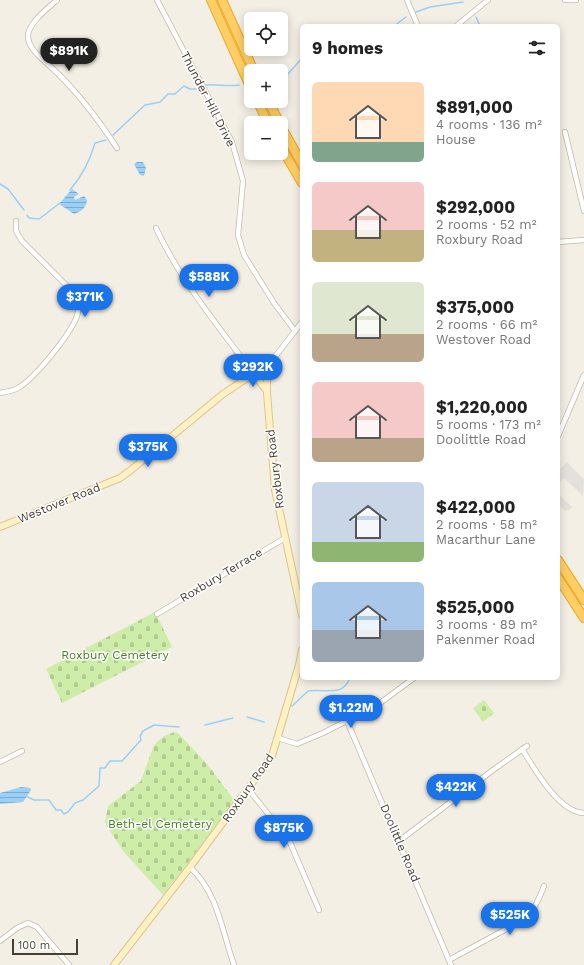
<!DOCTYPE html>
<meta charset="utf-8">
<style>
:root{--surface:#fff;--page:#f6f6f6;--text:#222;--muted:#767676;--accent:#1a73e8}
body{margin:0;font-family:"Work Sans",sans-serif;background:var(--page);color:var(--text);height:100vh;display:flex;flex-direction:column;font-size:15px;white-space:nowrap}
*{box-sizing:border-box;margin:0}
p{font-size:13px;color:var(--muted)}
.icon{flex:none;width:22px;height:22px;fill:none;stroke:currentColor;stroke-width:2;stroke-linecap:round;stroke-linejoin:round}
.map{position:relative;flex:1;overflow:hidden}
.drawer{position:absolute;left:300px;top:24px;width:260px;height:656px;display:flex;flex-direction:column;background:var(--surface);border-radius:6px;box-shadow:0 2px 10px #0003}
.drawer>*{flex:none}
.tools{position:absolute;left:244px;top:12px;display:grid;gap:8px}
.tools a{display:grid;place-items:center;width:44px;height:44px;border-radius:6px;background:var(--surface);box-shadow:0 2px 10px #0003;font-size:20px}
.scale{position:absolute;left:12px;bottom:10px;width:66px;box-sizing:border-box;padding-left:4px;border:2px solid #473f33;border-top:0;font-size:11px;line-height:14px;white-space:nowrap;color:#473f33;-webkit-text-stroke:3px #fff;paint-order:stroke}
.price{position:absolute;translate:-50% -34px;padding:0 9px;border-radius:14px;background:var(--accent);color:#fff;font-size:13px;line-height:26px;filter:drop-shadow(0 1px 2px #0008)}
.price::after{content:'';position:absolute;left:50%;top:24px;width:12px;height:9px;margin-left:-6px;background:inherit;clip-path:polygon(0 0,100% 0,50% 100%)}
.price.active{background:#222;color:#fff}
ul{padding:0;list-style:none}
li{display:flex;align-items:center;gap:12px;height:100px;padding:0 12px}
li span{display:grid;place-items:center;flex:none;width:112px;height:80px;border-radius:6px;color:#555}
li>.icon{margin-inline-start:auto}
span .icon{width:48px;height:48px;fill:#fffc;stroke-width:1}
li b{font-size:17px}
h2{display:flex;justify-content:space-between;align-items:center;height:48px;padding:0 12px;font-size:17px}
.map>svg:first-child{display:block}
.cemetery{fill:url(#cemetery-stones)}
.parking{fill:#e4e1dd}
.water{fill:url(#water-rules)}
.lines{fill:none;stroke-linecap:round;stroke-linejoin:round}
.stream{stroke:#9ad0f7;stroke-width:1.5}
.street-casing{stroke:#c3baa9;stroke-width:6}
.secondary-casing{stroke:#d8c68f;stroke-width:8}
.highway-casing{stroke:#eca626;stroke-width:10}
.street{stroke:#fff;stroke-width:4.5}
.secondary{stroke:#fff1c3;stroke-width:6}
.highway{stroke:#ffce64;stroke-width:8}
.labels{text-anchor:middle;dominant-baseline:central;stroke-width:3;stroke-linejoin:round;paint-order:stroke}
.street-label{font-size:12px;fill:#473f33;stroke:#fff}
.park-label{font-size:12px;fill:#437e21;stroke:#fff}
</style>
<div class="map">
<svg width="584" height="965" viewBox="0 0 584 965">
<defs>
<pattern id="cemetery-stones" width="16" height="16" patternUnits="userSpaceOnUse"><rect width="16" height="16" fill="#cdeda8"/><path d="M2 7V4a2 2 0 0 1 4 0v3zM10 15v-3a2 2 0 0 1 4 0v3z" fill="#b1cc91"/></pattern>
<pattern id="water-rules" width="6" height="5" patternUnits="userSpaceOnUse"><rect width="6" height="5" fill="#9ad0f7"/><path d="M0 2.5h6" fill="none" stroke="#7faac9"/></pattern>
</defs>
<rect width="100%" height="100%" fill="#f4efe4"/>
<!-- cemetery -->
<g class="cemetery">
<polygon points="155,612 172,647 62,703 46,669"/>
<polygon points="484,700 494,713 483,722 473,708"/>
<polygon points="175,732 179,734 208,765 235,801 163,895 123,851 105,823 108,806 141,781 154,745 164,736"/>
</g>
<!-- parking -->
<g class="parking">
<polygon points="567,462 584,479 583,496 564,478 558,484 558,471"/>
<polygon points="558,494 572,507 568,511 567,509 565,511 558,504"/>
</g>
<!-- water -->
<g class="water">
<polygon points="137,162 143,162 146,168 144,176 140,175 134,164"/>
<path d="M72,189l7,5 -5,3 1,3 9,-4 3,4c0,7 -6,12 -13,14l-15,-10z"/>
<polygon points="21,787 30,788 31,790 23,802 0,804 0,793"/>
</g>
<g class="lines">
<!-- stream -->
<g class="stream">
<polyline points="416,12 430,7 463,2"/>
<polyline points="476,17 480,26"/>
<polyline points="394,26 406,17"/>
<polyline points="281,82 302,58"/>
<path d="M206,85c12,-1 21,2 33,0"/>
<polyline points="113,135 145,105 160,102 168,94 175,94 184,86 190,89 196,89"/>
<polyline points="0,184 8,189 24,210"/>
<path d="M70,190c12,-14 20,-29 25,-47l11,-3"/>
<polyline points="27,215 29,218 39,219 60,203"/>
<path d="M292,706l16,-15c16,-3 34,7 42,-13"/>
<polyline points="247,717 264,722"/>
<polyline points="205,725 233,718"/>
<polyline points="26,796 34,800 49,800 56,810 61,810 64,814 68,812 75,803 83,800 99,786 100,768 105,768 110,761 122,761 141,740 140,736 143,731 154,725 179,727"/>
</g>
<!-- street casing -->
<g class="street-casing">
<g id="street">
<path d="M57,0c-9,8 -30,24 -29,37 1,13 15,22 24,31 26,24 46,51 65,80"/>
<polyline points="157,0 232,142 243,181 238,235 244,255 274,303 295,331"/>
<polyline points="407,0 418,26"/>
<polyline points="565,0 576,0"/>
<polyline points="456,26 488,0"/>
<polyline points="565,132 584,211"/>
<path d="M156,228c24,52 63,99 97,145"/>
<polyline points="558,242 584,240"/>
<polyline points="270,363 302,322"/>
<path d="M0,393c6,-1 13,-2 18,-5 17,-10 52,-53 59,-72 3,-9 -1,-17 -4,-24l-51,-51 -6,-10v-10"/>
<polyline points="558,436 584,375"/>
<polyline points="157,614 285,538"/>
<polyline points="347,721 451,965"/>
<polyline points="278,738 297,744 323,733 376,706 414,678"/>
<path d="M522,749c12,19 37,64 62,64"/>
<polyline points="0,762 22,751"/>
<polyline points="249,790 289,840 319,910"/>
<polyline points="399,841 493,770 527,746"/>
<path d="M190,867c28,26 32,64 44,98"/>
<polyline points="0,941 17,928 28,923 37,927 69,965"/>
<path d="M449,960l74,-40c11,-9 16,-21 21,-34"/>
</g>
</g>
<!-- secondary casing -->
<g class="secondary-casing">
<g id="secondary">
<polyline points="270,363 267,376 267,393 275,490 302,615"/>
<polyline points="253,373 267,391"/>
<polyline points="0,527 120,478 131,470 223,394 270,363"/>
<polyline points="114,965 190,867 272,756 299,665 302,650"/>
</g>
</g>
<!-- highway casing -->
<g class="highway-casing">
<g id="highway">
<polyline points="211,0 251,89"/>
<polyline points="222,0 254,71"/>
<polyline points="257,101 268,123"/>
<polyline points="268,101 280,123"/>
<polyline points="281,126 302,164"/>
<polyline points="281,147 302,183"/>
<polyline points="558,560 584,600"/>
<polyline points="558,578 584,618"/>
</g>
</g>
<!-- street -->
<use href="#street" class="street"/>
<!-- secondary -->
<use href="#secondary" class="secondary"/>
<!-- highway -->
<use href="#highway" class="highway"/>
</g>
<g class="labels">
<!-- street labels -->
<g class="street-label">
<text transform="translate(208 99) rotate(63)">Thunder Hill Drive</text>
<text transform="translate(275 469) rotate(-97)">Roxbury Road</text>
<text transform="translate(59 503) rotate(-22)">Westover Road</text>
<text transform="translate(221 575) rotate(-31)">Roxbury Terrace</text>
<text transform="translate(248 788) rotate(-55)">Roxbury Road</text>
<text transform="translate(400 843) rotate(67)">Doolittle Road</text>
</g>
<!-- park labels -->
<g class="park-label">
<text x="115" y="655">Roxbury Cemetery</text>
<text x="160" y="824">Beth-el Cemetery</text>
</g>
</g>
</svg>
<div class="tools">
<a><svg class="icon" aria-label="locate" viewBox="0 0 24 24"><circle cx="12" cy="12" r="6"/><path d="M12 2v4M12 18v4M2 12h4M18 12h4"/></svg></a>
<a>+</a>
<a>−</a>
</div>
<div class="scale">100 m</div>
<b class="price active" style="left:69px;top:72px">$891K</b>
<b class="price" style="left:209px;top:298px">$588K</b>
<b class="price" style="left:85px;top:318px">$371K</b>
<b class="price" style="left:253px;top:388px">$292K</b>
<b class="price" style="left:148px;top:468px">$375K</b>
<b class="price" style="left:351px;top:729px">$1.22M</b>
<b class="price" style="left:456px;top:808px">$422K</b>
<b class="price" style="left:284px;top:849px">$875K</b>
<b class="price" style="left:510px;top:936px">$525K</b>
<section class="drawer">
<h2>9 homes<svg class="icon" aria-label="filters" viewBox="0 0 24 24"><path d="M4 7h16M4 17h16"/><circle cx="9" cy="7" r="2"/><circle cx="15" cy="17" r="2"/></svg></h2>
<ul>
<li><span style="background:linear-gradient(#ffd9b3 75%,#7fa58c 0)"><svg class="icon" aria-label="home" viewBox="0 0 24 24"><path d="M3 11l9-7 9 7M6 9v11h12V9"/></svg></span><div><b>$891,000</b><p>4 rooms · 136 m²</p><p>House</p></div></li>
<li><span style="background:linear-gradient(#f6c9c9 60%,#c2b280 0)"><svg class="icon" aria-label="home" viewBox="0 0 24 24"><path d="M3 11l9-7 9 7M6 9v11h12V9"/></svg></span><div><b>$292,000</b><p>2 rooms · 52 m²</p><p>Roxbury Road</p></div></li>
<li><span style="background:linear-gradient(#dfe7d0 65%,#b9a48a 0)"><svg class="icon" aria-label="home" viewBox="0 0 24 24"><path d="M3 11l9-7 9 7M6 9v11h12V9"/></svg></span><div><b>$375,000</b><p>2 rooms · 66 m²</p><p>Westover Road</p></div></li>
<li><span style="background:linear-gradient(#f6c9c9 70%,#b9a48a 0)"><svg class="icon" aria-label="home" viewBox="0 0 24 24"><path d="M3 11l9-7 9 7M6 9v11h12V9"/></svg></span><div><b>$1,220,000</b><p>5 rooms · 173 m²</p><p>Doolittle Road</p></div></li>
<li><span style="background:linear-gradient(#c9d6e8 75%,#8fb573 0)"><svg class="icon" aria-label="home" viewBox="0 0 24 24"><path d="M3 11l9-7 9 7M6 9v11h12V9"/></svg></span><div><b>$422,000</b><p>2 rooms · 58 m²</p><p>Macarthur Lane</p></div></li>
<li><span style="background:linear-gradient(#a9c7e8 60%,#9aa5b1 0)"><svg class="icon" aria-label="home" viewBox="0 0 24 24"><path d="M3 11l9-7 9 7M6 9v11h12V9"/></svg></span><div><b>$525,000</b><p>3 rooms · 89 m²</p><p>Pakenmer Road</p></div></li>
</ul>
</section>
</div>
